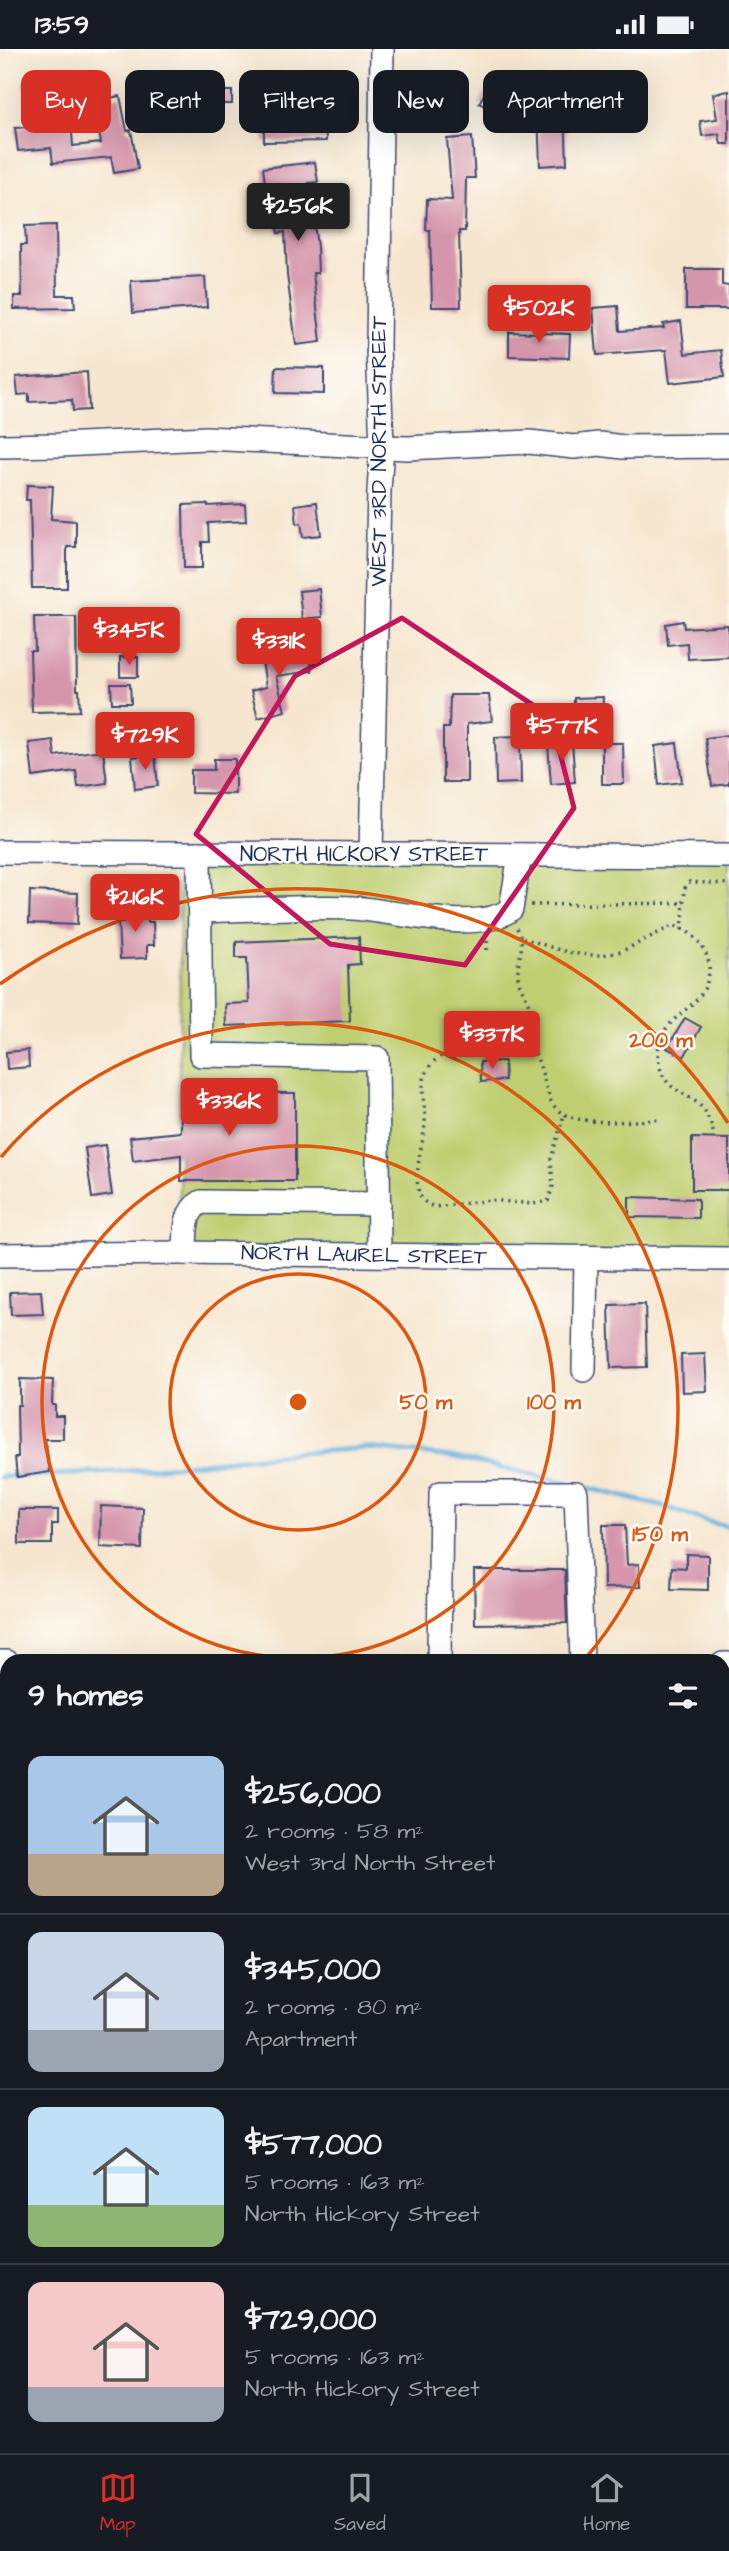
<!DOCTYPE html>
<meta charset="utf-8">
<style>
:root{--surface:#171b24;--page:#20242c;--text:#f1f3f6;--muted:#9ea1a6;--line:#363941;--accent:#d93025}
body{margin:0;font-family:"Architects Daughter",sans-serif;background:var(--page);color:var(--text);height:100vh;display:flex;flex-direction:column;font-size:26px;white-space:nowrap}
*{box-sizing:border-box;margin:0}
p{font-size:23px;color:var(--muted)}
.icon{flex:none;width:38px;height:38px;fill:none;stroke:currentColor;stroke-width:2;stroke-linecap:round;stroke-linejoin:round}
.map{position:relative;flex:1;overflow:hidden}
.sheet{position:absolute;left:0px;top:1605px;width:730px;height:800px;display:flex;flex-direction:column;background:var(--surface);border-radius:21px 21px 0 0;box-shadow:0 7px 28px #0002}
.sheet>*{flex:none}
.guide{position:absolute;left:21px;top:21px;width:688px;height:63px;display:flex;gap:14px}
.price{position:absolute;translate:-50% -60px;padding:0 16px;border-radius:7px;background:var(--accent);color:#fff;font-size:23px;line-height:46px;filter:drop-shadow(0 2px 4px #0008)}
.price::after{content:'';position:absolute;left:50%;top:42px;width:21px;height:16px;margin-left:-10px;background:inherit;clip-path:polygon(0 0,100% 0,50% 100%)}
.price.active{background:#222;color:#fff}
ul{padding:0;list-style:none}
li{display:flex;align-items:center;gap:21px;height:175px;padding:0 28px}
li+li{border-top:2px solid var(--line)}
li span{display:grid;place-items:center;flex:none;width:196px;height:140px;border-radius:14px;color:#555}
li>.icon{margin-inline-start:auto}
span .icon{width:84px;height:84px;fill:#fffc;stroke-width:1}
li b{font-size:30px}
h2{display:flex;justify-content:space-between;align-items:center;height:84px;padding:0 28px;font-size:30px}
.tag{padding:0 24px;border-radius:14px;background:var(--surface);box-shadow:0 7px 28px #0002;font-size:24px;line-height:63px}
.tag.active{background:var(--accent);color:#fff}
.status{display:flex;justify-content:space-between;align-items:center;height:49px;padding:0 35px;background:var(--surface);direction:ltr}
.status svg{height:19px;fill:currentColor}
.dock{display:flex;justify-content:space-around;align-items:center;height:98px;border-top:2px solid var(--line);background:var(--surface);font-size:19px;color:var(--muted)}
.dock a{display:grid;justify-items:center;gap:4px}
.dock .active{color:var(--accent)}
.map>svg:first-child{display:block}
.green{fill:#bfce70;stroke:#6d7e67;stroke-width:2}
.lines{fill:none;stroke-linecap:round;stroke-linejoin:round}
.stream{stroke:#66aedd;stroke-width:5}
.building{fill:#d596ac}
.minor-casing{stroke:#3c4a6f;stroke-width:26}
.path{stroke:#3c4a6f;stroke-width:3.5;stroke-dasharray:2 5;stroke-linecap:butt}
.minor{stroke:#fff;stroke-width:23}
.marked{fill:none;stroke:#c2185b;stroke-width:5;stroke-linejoin:round}
.ring{fill:none;stroke:#de5710;stroke-width:3.5}
.labels{text-anchor:middle;dominant-baseline:central;stroke-width:5;stroke-linejoin:round;paint-order:stroke}
.street-label{font-size:21px;fill:#1b2f5e;stroke:#fdfcf7}
.centre{fill:#de5710;stroke:#fdfcf7;stroke-width:3.5}
.ring-label{font-size:21px;text-anchor:middle;font-weight:bold;fill:#de5710;stroke:#fdfcf7;stroke-width:5;stroke-linejoin:round;paint-order:stroke}
</style>
<div class="status"><b>13:59</b><svg viewBox="0 0 49 12"><path d="M0 12V9h3v3zM5 12V6h3v6zM10 12V3h3v9zM15 12V0h3v12zM26 1h20v11H26zM47 4h2v5h-2z"/></svg></div>
<div class="map">
<svg width="729" height="2404" viewBox="0 0 729 2404">
<rect width="100%" height="100%" fill="#fdfcf7"/>
<filter id="ink" filterUnits="userSpaceOnUse"><feTurbulence type="fractalNoise" baseFrequency=".0143" numOctaves="2"/><feDisplacementMap in="SourceGraphic" scale="14" xChannelSelector="R" yChannelSelector="G"/><feConvolveMatrix kernelMatrix="1 2 1 2 8 2 1 2 1" color-interpolation-filters="sRGB"/></filter>
<filter id="wash" filterUnits="userSpaceOnUse"><feTurbulence type="fractalNoise" baseFrequency=".00686" numOctaves="4" result="noise"/><feDisplacementMap in="SourceGraphic" scale="28" xChannelSelector="R" yChannelSelector="G"/><feGaussianBlur stdDeviation="1.57" result="paint"/><feColorMatrix in="noise" values="0 0 0 0 0 0 0 0 0 0 0 0 0 0 0 0 0 1.4 0 .05"/><feComposite in="paint" operator="in"/></filter>
<g filter="url(#wash)">
<rect width="100%" height="100%" fill="#f6e6cf"/>
<!-- green -->
<polygon class="green" points="180,804 729,807 729,1210 179,1204"/>
<g class="lines">
<!-- stream -->
<g class="stream">
<polyline points="0,1428 116,1423 297,1404 368,1399 455,1408 567,1434"/>
<polyline points="580,1437 665,1458 712,1474 729,1477"/>
</g>
</g>
<g id="blocks">
<!-- building -->
<g class="building">
<polygon points="68,31 73,97 101,94 93,52 120,47 127,82 131,81 138,120 114,124 111,108 53,114 51,99 18,102 15,79 27,78 23,34"/>
<polygon points="491,33 510,44 498,64 479,54"/>
<rect x="190" y="42" width="42" height="13"/>
<polygon points="729,42 729,95 721,95 719,85 702,87 700,72 717,70 713,45"/>
<polygon points="565,61 567,115 540,117 538,62"/>
<polygon points="325,67 326,92 264,93 264,68"/>
<polygon points="472,88 475,129 466,129 465,182 459,182 461,258 432,258 430,181 426,181 427,150 452,151 447,90"/>
<polygon points="315,113 318,133 309,134 317,198 318,224 313,224 321,293 296,296 287,226 285,183 278,184 272,139 266,140 263,119"/>
<polygon points="56,176 57,246 74,246 75,259 14,260 14,247 22,247 21,196 26,196 25,177"/>
<polygon points="686,220 722,220 722,236 729,237 729,260 686,260"/>
<polygon points="205,228 207,258 133,264 131,232"/>
<polygon points="618,257 620,282 664,279 663,275 681,272 685,305 721,301 724,328 670,334 666,301 597,306 593,259"/>
<polygon points="509,283 570,285 569,309 509,307"/>
<polygon points="276,318 324,319 324,345 275,344"/>
<polygon points="87,323 89,361 73,362 72,351 29,353 29,345 18,346 16,328"/>
<polygon points="27,436 53,437 51,470 76,472 76,498 67,498 67,539 32,539 30,451 26,451"/>
<polygon points="317,453 321,486 303,488 301,474 297,475 295,456"/>
<polygon points="208,455 208,457 245,455 246,472 208,474 209,493 202,493 202,519 184,519 183,456"/>
<polygon points="319,540 322,568 302,570 299,542"/>
<polygon points="34,568 76,568 77,641 79,641 80,662 32,663 30,602 35,602"/>
<polygon points="683,572 684,579 728,576 729,608 688,610 687,594 668,596 666,575"/>
<polygon points="309,598 312,622 276,627 285,662 258,669 251,642 266,638 261,605"/>
<rect x="120" y="608" width="18" height="20"/>
<polygon points="111,635 130,635 131,654 112,654"/>
<polygon points="450,646 489,646 492,672 467,675 467,733 443,733 443,679 449,679"/>
<polygon points="603,648 602,674 574,673 574,649"/>
<polygon points="729,686 729,735 712,737 705,689"/>
<polygon points="520,687 521,734 496,735 495,688"/>
<polygon points="53,691 55,707 103,701 107,734 78,738 76,722 33,728 29,694"/>
<polygon points="572,693 575,733 551,735 548,695"/>
<polygon points="602,694 623,694 624,735 602,735"/>
<polygon points="677,694 682,733 659,736 655,697"/>
<polygon points="155,706 158,737 135,740 132,708"/>
<polygon points="214,710 235,710 235,745 191,744 191,721 214,721"/>
<polygon points="30,842 78,844 77,876 29,874"/>
<polygon points="147,859 148,873 153,873 154,896 147,896 147,909 120,910 118,872 124,872 123,860"/>
<polygon points="359,888 360,915 348,916 350,972 226,977 225,955 249,954 247,909 236,909 236,893"/>
<polygon points="685,969 701,978 684,1008 667,999"/>
<polygon points="28,1001 29,1018 7,1020 6,1003"/>
<polygon points="504,1012 505,1031 481,1033 480,1013"/>
<polygon points="181,1043 295,1044 295,1132 181,1132 181,1106 133,1112 130,1088 181,1083"/>
<polygon points="692,1089 729,1090 729,1141 692,1141"/>
<polygon points="105,1096 112,1146 92,1149 85,1099"/>
<polygon points="629,1148 698,1150 698,1169 629,1168"/>
<polygon points="41,1242 43,1265 11,1266 10,1243"/>
<polygon points="645,1255 647,1318 611,1319 609,1256"/>
<polygon points="705,1305 707,1342 682,1343 681,1306"/>
<polygon points="20,1330 53,1331 52,1356 55,1356 55,1367 63,1367 63,1390 45,1390 50,1423 17,1428 15,1408 18,1408 17,1356 20,1356"/>
<polygon points="101,1457 143,1459 142,1500 100,1498"/>
<polygon points="19,1461 58,1461 58,1475 52,1475 52,1495 19,1495"/>
<polygon points="603,1476 625,1476 627,1516 639,1515 640,1538 604,1539"/>
<polygon points="686,1505 708,1506 708,1541 671,1540 672,1518 686,1519"/>
<polygon points="474,1521 565,1521 567,1574 475,1575"/>
</g>
</g>
</g>
<g filter="url(#ink)">
<use href="#blocks" fill-opacity="0" stroke="#3c4a6f" stroke-width="2"/>
<g class="lines">
<!-- minor casing -->
<g class="minor-casing">
<g id="minor">
<polyline points="0,397 60,396 206,389 407,399 529,393 574,398 599,395 623,398 729,397"/>
<polyline points="0,803 729,807"/>
<polyline points="199,804 201,1006 377,1009 379,1206"/>
<polyline points="371,805 379,442 382,397 378,298 382,0"/>
<path d="M200,862c50,-1 101,-5 152,-3 40,2 127,27 159,1l9,-54"/>
<path d="M185,1204c1,-19 -2,-41 16,-51l178,2"/>
<polyline points="0,1206 179,1204 729,1210"/>
<polyline points="584,1321 586,1208"/>
<polyline points="439,1612 441,1444 576,1444 582,1612"/>
<polyline points="0,1613 7,1613"/>
<polyline points="723,1615 729,1615"/>
<polyline points="723,1756 729,1757"/>
<polyline points="0,1794 7,1794"/>
<polyline points="723,1937 727,1923 729,1829"/>
<polyline points="723,2025 729,2024"/>
<polyline points="0,2035 7,2035"/>
<polyline points="723,2130 729,2130"/>
<polyline points="723,2224 729,2224"/>
<polyline points="723,2295 729,2296"/>
<polyline points="723,2350 729,2350"/>
<polyline points="652,2398 652,2404"/>
<polyline points="367,2404 367,2398"/>
<polyline points="497,2404 497,2398"/>
<polyline points="580,2404 580,2398"/>
</g>
</g>
<!-- path -->
<g class="path">
<polyline points="531,856 683,854"/>
<path d="M517,879c10,20 0,27 1,47 0,13 9,19 11,31 3,18 -11,36 -22,49 -22,1 -49,-9 -69,3 -8,5 -15,19 -15,28 -1,12 3,25 2,38 -2,20 -10,43 -7,64 2,11 7,16 17,19l55,-7 43,4 15,-3 5,-15 -2,-27 13,-44"/>
<polyline points="682,881 685,839 689,833 729,835"/>
<path d="M523,889c23,7 48,18 72,17 8,0 19,-1 26,-4 10,-3 48,-25 53,-25 10,2 21,10 26,18 8,12 11,19 8,34 -7,37 -60,38 -48,89 6,26 29,24 44,43 5,7 7,16 10,24"/>
<polyline points="487,901 487,889"/>
<path d="M522,988c14,12 17,26 22,43 4,11 5,23 14,30 20,18 77,10 103,10"/>
</g>
<!-- minor -->
<use href="#minor" class="minor"/>
</g>
</g>
<!-- marked area -->
<path class="marked" d="M402,569l149,99 23,91 -109,157 -135,-21 -134,-110 99,-158z"/>
<!-- distance rings -->
<g class="ring">
<circle cx="298" cy="1353" r="128"/>
<circle cx="298" cy="1353" r="256"/>
<path d="M1 1108A385 385 0 1 1 584 1611"/>
<path d="M0 935A513 513 0 0 1 728 1074"/>
</g>
<g class="labels">
<!-- street labels -->
<g class="street-label">
<text transform="translate(379 402) rotate(-90)">WEST 3RD NORTH STREET</text>
<text x="364" y="805">NORTH HICKORY STREET</text>
<text transform="translate(364 1206) rotate(1)">NORTH LAUREL STREET</text>
</g>
</g>
<circle cx="298" cy="1353" r="10" class="centre"/>
<g class="ring-label">
<text x="661" y="998">200 m</text>
<text x="426" y="1360">50 m</text>
<text x="554" y="1360">100 m</text>
<text x="660" y="1492">150 m</text>
</g>
</svg>
<b class="price active" style="left:298px;top:194px">$256K</b>
<b class="price" style="left:539px;top:296px">$502K</b>
<b class="price" style="left:129px;top:618px">$345K</b>
<b class="price" style="left:279px;top:629px">$331K</b>
<b class="price" style="left:562px;top:714px">$577K</b>
<b class="price" style="left:145px;top:723px">$729K</b>
<b class="price" style="left:135px;top:885px">$216K</b>
<b class="price" style="left:492px;top:1022px">$337K</b>
<b class="price" style="left:229px;top:1089px">$336K</b>
<div class="guide">
<a class="tag active">Buy</a>
<a class="tag">Rent</a>
<a class="tag">Filters</a>
<a class="tag">New</a>
<a class="tag">Apartment</a>
</div>
<section class="sheet">
<h2>9 homes<svg class="icon" aria-label="filters" viewBox="0 0 24 24"><path d="M4 7h16M4 17h16"/><circle cx="9" cy="7" r="2"/><circle cx="15" cy="17" r="2"/></svg></h2>
<ul>
<li><span style="background:linear-gradient(#a9c7e8 70%,#b9a48a 0)"><svg class="icon" aria-label="home" viewBox="0 0 24 24"><path d="M3 11l9-7 9 7M6 9v11h12V9"/></svg></span><div><b>$256,000</b><p>2 rooms · 58 m²</p><p>West 3rd North Street</p></div></li>
<li><span style="background:linear-gradient(#c9d6e8 70%,#9aa5b1 0)"><svg class="icon" aria-label="home" viewBox="0 0 24 24"><path d="M3 11l9-7 9 7M6 9v11h12V9"/></svg></span><div><b>$345,000</b><p>2 rooms · 80 m²</p><p>Apartment</p></div></li>
<li><span style="background:linear-gradient(#bfe0f5 70%,#8fb573 0)"><svg class="icon" aria-label="home" viewBox="0 0 24 24"><path d="M3 11l9-7 9 7M6 9v11h12V9"/></svg></span><div><b>$577,000</b><p>5 rooms · 163 m²</p><p>North Hickory Street</p></div></li>
<li><span style="background:linear-gradient(#f6c9c9 75%,#9aa5b1 0)"><svg class="icon" aria-label="home" viewBox="0 0 24 24"><path d="M3 11l9-7 9 7M6 9v11h12V9"/></svg></span><div><b>$729,000</b><p>5 rooms · 163 m²</p><p>North Hickory Street</p></div></li>
</ul>
</section>
</div>
<nav class="dock">
<a class="active"><svg class="icon" aria-label="map" viewBox="0 0 24 24"><path d="M3 6l6-2 6 2 6-2v14l-6 2-6-2-6 2zM9 4v14M15 6v14"/></svg>Map</a>
<a><svg class="icon" aria-label="saved" viewBox="0 0 24 24"><path d="M7 4h10v16l-5-4-5 4z"/></svg>Saved</a>
<a><svg class="icon" aria-label="home" viewBox="0 0 24 24"><path d="M3 11l9-7 9 7M6 9v11h12V9"/></svg>Home</a>
</nav>
